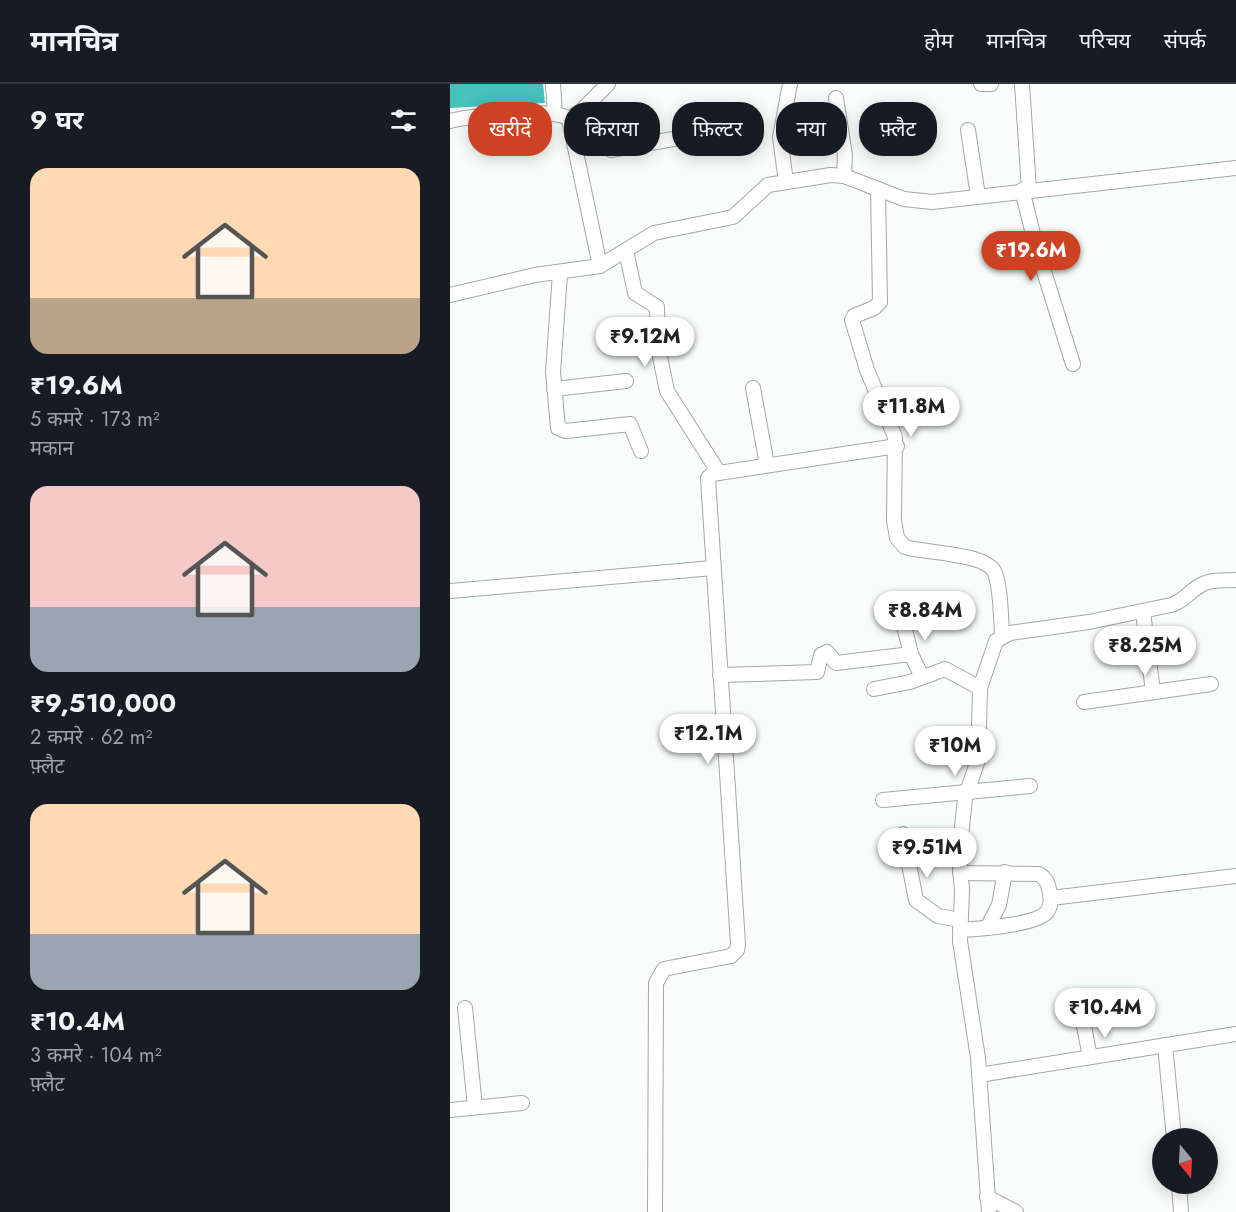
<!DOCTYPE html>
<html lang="hi">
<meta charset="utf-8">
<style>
:root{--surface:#171b24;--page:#242831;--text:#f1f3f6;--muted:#9ea1a6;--line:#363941;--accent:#cc4222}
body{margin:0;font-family:Jost,"Noto Sans Devanagari",sans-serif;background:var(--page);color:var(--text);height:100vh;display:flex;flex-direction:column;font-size:22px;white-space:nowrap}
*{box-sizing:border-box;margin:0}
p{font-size:20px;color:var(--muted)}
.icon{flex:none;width:33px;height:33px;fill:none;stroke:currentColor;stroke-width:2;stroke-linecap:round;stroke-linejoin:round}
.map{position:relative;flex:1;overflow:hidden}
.details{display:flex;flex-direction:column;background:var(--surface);width:450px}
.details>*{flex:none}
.banner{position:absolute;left:18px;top:18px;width:570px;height:54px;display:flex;gap:12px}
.needle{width:39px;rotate:162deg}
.buttons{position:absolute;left:702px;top:1044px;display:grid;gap:12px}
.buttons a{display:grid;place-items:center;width:66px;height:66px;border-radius:50%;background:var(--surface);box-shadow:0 3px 15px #0003;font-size:30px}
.price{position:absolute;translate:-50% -51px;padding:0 14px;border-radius:21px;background:#fff;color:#222;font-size:20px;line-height:39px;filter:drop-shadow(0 2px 3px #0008)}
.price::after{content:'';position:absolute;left:50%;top:36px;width:18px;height:14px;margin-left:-9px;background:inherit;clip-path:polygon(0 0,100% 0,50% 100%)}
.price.current{background:var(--accent);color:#fff}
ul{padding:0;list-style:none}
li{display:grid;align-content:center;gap:12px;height:318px;padding:0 30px}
li span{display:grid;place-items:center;height:186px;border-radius:18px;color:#555}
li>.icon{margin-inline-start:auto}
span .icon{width:108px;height:108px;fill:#fffc;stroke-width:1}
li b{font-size:26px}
h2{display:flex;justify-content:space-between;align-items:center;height:72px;padding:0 30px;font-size:26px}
.pill{padding:0 21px;border-radius:24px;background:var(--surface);box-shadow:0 3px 15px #0003;font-size:21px;line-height:54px}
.pill.current{background:var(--accent);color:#fff}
header{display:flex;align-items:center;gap:36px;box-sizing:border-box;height:84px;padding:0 30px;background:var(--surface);border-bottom:2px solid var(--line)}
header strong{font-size:28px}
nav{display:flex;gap:33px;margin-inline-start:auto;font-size:21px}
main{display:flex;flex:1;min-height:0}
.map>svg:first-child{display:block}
.water{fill:#44c2bb}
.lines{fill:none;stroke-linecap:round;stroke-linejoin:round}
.minor-casing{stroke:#a3a7a6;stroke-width:16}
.minor{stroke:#fff;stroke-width:14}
</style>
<header>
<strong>मानचित्र</strong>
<nav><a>होम</a><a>मानचित्र</a><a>परिचय</a><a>संपर्क</a></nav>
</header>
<main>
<section class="details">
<h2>9 घर<svg class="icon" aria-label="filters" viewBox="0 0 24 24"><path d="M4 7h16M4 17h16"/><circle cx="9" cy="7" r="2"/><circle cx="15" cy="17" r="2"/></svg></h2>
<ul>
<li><span style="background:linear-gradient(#ffd9b3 70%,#b9a48a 0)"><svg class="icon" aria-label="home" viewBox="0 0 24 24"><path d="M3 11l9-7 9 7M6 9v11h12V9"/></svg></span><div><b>₹19.6M</b><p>5 कमरे · 173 m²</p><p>मकान</p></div></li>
<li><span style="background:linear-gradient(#f6c9c9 65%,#9aa5b1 0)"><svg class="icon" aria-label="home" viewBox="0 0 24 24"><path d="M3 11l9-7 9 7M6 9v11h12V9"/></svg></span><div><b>₹9,510,000</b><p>2 कमरे · 62 m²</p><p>फ़्लैट</p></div></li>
<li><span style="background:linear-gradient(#ffd9b3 70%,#9aa5b1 0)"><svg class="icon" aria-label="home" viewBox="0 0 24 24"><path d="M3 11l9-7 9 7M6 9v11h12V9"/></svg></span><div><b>₹10.4M</b><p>3 कमरे · 104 m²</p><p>फ़्लैट</p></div></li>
</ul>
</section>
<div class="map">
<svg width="786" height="1128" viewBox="0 0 786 1128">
<rect width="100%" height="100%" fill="#f8fdfc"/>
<!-- water -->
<polygon class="water" points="0,0 93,0 95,19 0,24"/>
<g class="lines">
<!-- minor casing -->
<g class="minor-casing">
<g id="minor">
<polyline points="103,0 105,30"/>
<polyline points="531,0 541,0"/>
<polyline points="572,0 579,105"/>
<polyline points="386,14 395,71 394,92"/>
<polyline points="119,35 131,27 158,0"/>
<path d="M0,37c19,-5 105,-14 119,-2l31,147"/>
<polyline points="121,41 161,66 263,48"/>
<polyline points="518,46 528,112"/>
<polyline points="336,98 330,53 340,0"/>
<path d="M428,105l2,113 -6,6 -20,8 -2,4 15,50 28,67 -1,83 3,18 8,9c20,6 78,6 89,24 7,14 7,49 8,65"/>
<polyline points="572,106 586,162 623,280"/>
<polyline points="176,166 185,209 207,223 208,263 217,307 269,389"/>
<polyline points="110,189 103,288 108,344 116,347 180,340 191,367"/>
<polyline points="0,211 85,191 150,182 204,149 283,133 318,101 381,91 394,92 454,115 482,118 786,84"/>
<polyline points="303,304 317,381"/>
<polyline points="104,305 176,297"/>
<polyline points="0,507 263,484"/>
<polyline points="693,528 703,608"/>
<polyline points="452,534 461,570 472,593"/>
<polyline points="270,591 367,588 371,571 377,568 386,579 461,570"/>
<polyline points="424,605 460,598 495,585 530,604"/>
<polyline points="634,618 761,600"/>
<polyline points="433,716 580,702"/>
<polyline points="453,750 466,816 488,832 510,836"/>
<path d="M510,789l79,1c8,5 9,10 11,19 1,6 1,14 -3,19 -11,13 -69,17 -87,18"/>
<polyline points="601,814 786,792"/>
<polyline points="537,844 549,821 555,788"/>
<polyline points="15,924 25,1023"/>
<polyline points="631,927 640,973"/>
<polyline points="715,961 724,1054"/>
<polyline points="529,991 786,950"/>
<polyline points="0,1026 72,1019"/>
<polyline points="729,1100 731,1128"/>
<polyline points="537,1113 566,1128"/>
<polyline points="205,1128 206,899 214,885 281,872 287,866 288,860 258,394 262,390 447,362"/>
<path d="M539,1128l-11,-154 -18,-117 2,-51 -3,-33 6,-59 13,-38 2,-72 16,-47 14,-8 79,-11 82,-17c14,-4 20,-16 32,-21 9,-5 22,-3 33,-4"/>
</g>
</g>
<!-- minor -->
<use href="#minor" class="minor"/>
</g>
</svg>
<div class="buttons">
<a><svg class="needle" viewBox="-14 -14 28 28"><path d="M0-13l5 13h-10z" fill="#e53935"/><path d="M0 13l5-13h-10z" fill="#9ea1a6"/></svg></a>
</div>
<b class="price current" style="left:581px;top:198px">₹19.6M</b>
<b class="price" style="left:195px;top:284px">₹9.12M</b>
<b class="price" style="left:461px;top:354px">₹11.8M</b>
<b class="price" style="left:475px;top:558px">₹8.84M</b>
<b class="price" style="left:695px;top:593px">₹8.25M</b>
<b class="price" style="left:258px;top:681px">₹12.1M</b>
<b class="price" style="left:505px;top:693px">₹10M</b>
<b class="price" style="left:477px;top:795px">₹9.51M</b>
<b class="price" style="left:655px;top:955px">₹10.4M</b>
<div class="banner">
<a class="pill current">खरीदें</a>
<a class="pill">किराया</a>
<a class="pill">फ़िल्टर</a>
<a class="pill">नया</a>
<a class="pill">फ़्लैट</a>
</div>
</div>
</main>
